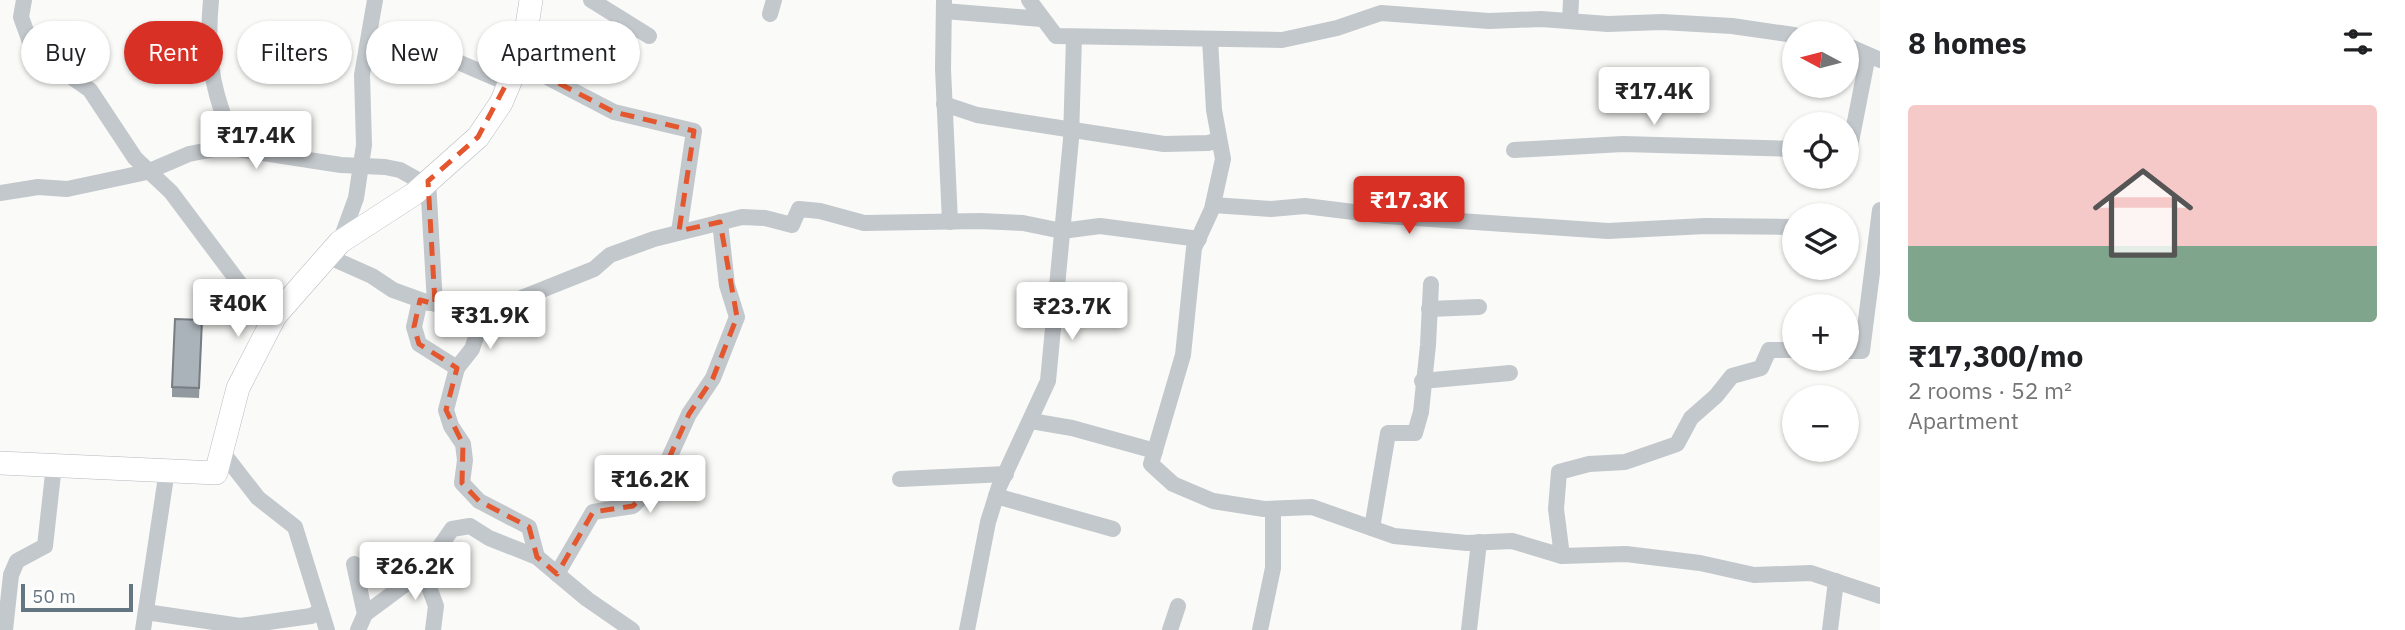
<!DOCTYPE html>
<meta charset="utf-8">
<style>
:root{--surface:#fff;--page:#f2f2f2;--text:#202124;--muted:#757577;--line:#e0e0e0;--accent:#d93025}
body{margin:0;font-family:"IBM Plex Sans",sans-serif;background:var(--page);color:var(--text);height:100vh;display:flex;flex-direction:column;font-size:26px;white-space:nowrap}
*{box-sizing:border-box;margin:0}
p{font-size:23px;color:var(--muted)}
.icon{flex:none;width:38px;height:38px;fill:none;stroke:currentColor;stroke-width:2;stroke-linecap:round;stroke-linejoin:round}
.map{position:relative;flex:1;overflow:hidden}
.panel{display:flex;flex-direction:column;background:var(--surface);width:525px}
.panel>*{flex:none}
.hud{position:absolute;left:21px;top:21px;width:665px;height:63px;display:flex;gap:14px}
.needle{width:46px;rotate:277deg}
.controls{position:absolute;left:1782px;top:21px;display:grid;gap:14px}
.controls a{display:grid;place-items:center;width:77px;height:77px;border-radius:50%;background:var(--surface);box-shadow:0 2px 5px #0004;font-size:35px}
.scale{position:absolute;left:21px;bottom:18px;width:112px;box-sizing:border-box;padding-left:7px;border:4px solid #657683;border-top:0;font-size:19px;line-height:24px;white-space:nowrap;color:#657683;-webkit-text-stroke:5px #fff;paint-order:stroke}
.price{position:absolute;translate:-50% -60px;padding:0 16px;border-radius:7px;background:#fff;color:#222;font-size:23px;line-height:46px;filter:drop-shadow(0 2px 4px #0008)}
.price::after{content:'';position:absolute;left:50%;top:42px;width:21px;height:16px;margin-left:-10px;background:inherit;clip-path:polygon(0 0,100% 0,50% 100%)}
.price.active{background:var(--accent);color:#fff}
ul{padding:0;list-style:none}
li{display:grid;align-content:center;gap:14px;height:371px;padding:0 28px}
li+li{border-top:2px solid var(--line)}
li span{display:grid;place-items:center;height:217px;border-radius:7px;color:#555}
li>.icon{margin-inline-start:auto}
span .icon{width:126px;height:126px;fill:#fffc;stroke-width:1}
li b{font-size:30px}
h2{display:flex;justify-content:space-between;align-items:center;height:84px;padding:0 28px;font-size:30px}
.tag{padding:0 24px;border-radius:32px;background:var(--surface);box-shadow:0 2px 5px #0004;font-size:24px;line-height:63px}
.tag.active{background:var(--accent);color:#fff}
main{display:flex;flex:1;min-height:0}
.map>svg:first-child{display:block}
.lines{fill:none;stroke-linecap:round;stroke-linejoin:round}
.secondary-casing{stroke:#b3babf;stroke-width:24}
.street{stroke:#c3c8cc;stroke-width:16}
.secondary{stroke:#fff;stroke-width:23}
.wall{fill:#929a9f}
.building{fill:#aab3b9;stroke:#777d82;stroke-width:2}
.marked{fill:none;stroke:#e4572e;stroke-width:5;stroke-dasharray:14 9;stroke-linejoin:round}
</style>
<main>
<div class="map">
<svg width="1880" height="630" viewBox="0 0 1880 630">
<rect width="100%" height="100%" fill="#fafaf8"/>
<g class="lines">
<!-- secondary casing -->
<g class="secondary-casing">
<polyline id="secondary" points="0,463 216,473 238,388 275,316 340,242 414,194 478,137 501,103 523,51 531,0"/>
</g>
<!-- street -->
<g class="street">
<polyline points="24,0 21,17 30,42 50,62 90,90 135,158 171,192 240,284 275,316"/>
<path d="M211,0c-3,32 -3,63 6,95 5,18 12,34 15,54"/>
<polyline points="591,0 649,36"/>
<polyline points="944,0 943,69 950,222"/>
<polyline points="1029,0 1056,36 1282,40 1337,28 1381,13 1489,21 1541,19 1608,24 1662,22 1732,26 1794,35"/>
<polyline points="944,11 1042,19"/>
<polyline points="770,14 774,0"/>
<polyline points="1570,21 1571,0"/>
<polyline points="369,38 437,53 509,84"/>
<polyline points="1210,39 1214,110 1223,159 1212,209 1194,248 1183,355 1151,464 1173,484 1213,501 1264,509 1312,507 1394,536 1467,543 1512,541 1562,556 1556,509 1559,472 1589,464 1625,462 1677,444 1691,418 1716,396 1732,376 1761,368 1769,350 1794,350"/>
<polyline points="1846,45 1880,60"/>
<polyline points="518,62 614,112 694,131 679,232"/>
<polyline points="944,104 977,115 1164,144 1208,143 1219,140"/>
<polyline points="1514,150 1623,144 1794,149"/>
<polyline points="1846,152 1849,152 1868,55"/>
<polyline points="428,181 435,304 484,313 594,269 610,255 654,239 742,217 765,218 792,225 799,209 820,211 864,223 980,221 1023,223 1062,231 1100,226 1199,239"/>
<polyline points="0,193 38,187 67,189 147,172 189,154 224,147 341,165 385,167 400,170 425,184"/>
<polyline points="1213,205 1271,209 1305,206 1386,216 1608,231 1705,226 1794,227"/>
<polyline points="340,242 356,198 364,145 362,75 375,0"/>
<polyline points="327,256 372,276 393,290 429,303"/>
<polyline points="420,300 414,327 419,344 457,368 446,410 451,426 463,444 465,460 462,483 479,501 529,527 537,557"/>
<polyline points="1429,309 1479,307"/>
<polyline points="1846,351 1862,351 1880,210"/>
<polyline points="457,368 472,349 484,313"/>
<polyline points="1422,381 1510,373"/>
<polyline points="1031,421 1072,428 1155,451"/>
<polyline points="223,453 258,498 295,527 327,630"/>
<polyline points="900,479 1006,474"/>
<polyline points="996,496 1113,529"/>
<polyline points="1372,528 1388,433 1415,433 1421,412 1428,345 1431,284"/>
<polyline points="1562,556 1626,554 1700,563 1754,575 1811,573 1880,596"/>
<polyline points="354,564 365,614 358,630"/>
<polyline points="423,571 436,606 433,630"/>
<polyline points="557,574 593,512 633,506 660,478 689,414 713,378 737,317 727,285 720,222"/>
<polyline points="146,612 240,626 311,616 321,611"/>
<polyline points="365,614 423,571 452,529 470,526 489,538 537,557 587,599 632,630"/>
<polyline points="5,630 11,575 17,561 45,546 54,465"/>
<polyline points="143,630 167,470"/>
<polyline points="967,630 988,522 999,487 1048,381 1071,139 1074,37"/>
<polyline points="1170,630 1178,606"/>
<polyline points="1260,630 1273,568 1273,509"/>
<polyline points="1469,630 1479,542"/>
<polyline points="1830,630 1836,581"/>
</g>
<!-- secondary -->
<use href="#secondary" class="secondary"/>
</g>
<!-- wall -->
<polygon class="wall" points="202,330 199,398 172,397 172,387"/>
<!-- building -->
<polygon class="building" points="175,319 202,320 199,388 172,387"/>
<!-- marked area -->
<path class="marked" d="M518,62l96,50 80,19 -15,100 41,-9 17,95 -24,61 -24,36 -29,64 -27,28 -40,6 -36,62 -20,-17 -8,-30 -50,-26 -17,-18 1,-39 -17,-34 11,-42 -38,-24 -5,-17 6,-27 15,4 -7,-123 50,-44z"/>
</svg>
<div class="controls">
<a><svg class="needle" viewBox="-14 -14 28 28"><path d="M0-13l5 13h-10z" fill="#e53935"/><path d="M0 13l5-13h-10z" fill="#757577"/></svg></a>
<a><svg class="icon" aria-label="locate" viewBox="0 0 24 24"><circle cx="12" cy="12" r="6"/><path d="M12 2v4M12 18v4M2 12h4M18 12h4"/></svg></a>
<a><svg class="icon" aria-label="layers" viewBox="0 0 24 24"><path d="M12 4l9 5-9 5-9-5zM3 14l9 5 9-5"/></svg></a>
<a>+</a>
<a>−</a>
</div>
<div class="scale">50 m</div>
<b class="price" style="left:1654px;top:127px">₹17.4K</b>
<b class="price" style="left:256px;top:171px">₹17.4K</b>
<b class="price active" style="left:1409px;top:236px">₹17.3K</b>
<b class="price" style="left:238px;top:339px">₹40K</b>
<b class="price" style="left:1072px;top:342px">₹23.7K</b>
<b class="price" style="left:490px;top:351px">₹31.9K</b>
<b class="price" style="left:650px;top:515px">₹16.2K</b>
<b class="price" style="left:415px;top:602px">₹26.2K</b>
<div class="hud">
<a class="tag">Buy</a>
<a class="tag active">Rent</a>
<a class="tag">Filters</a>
<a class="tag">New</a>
<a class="tag">Apartment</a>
</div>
</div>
<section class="panel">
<h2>8 homes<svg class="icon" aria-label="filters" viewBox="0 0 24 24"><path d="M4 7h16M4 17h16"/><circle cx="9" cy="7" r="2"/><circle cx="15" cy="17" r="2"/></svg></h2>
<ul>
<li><span style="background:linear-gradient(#f6c9c9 65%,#7fa58c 0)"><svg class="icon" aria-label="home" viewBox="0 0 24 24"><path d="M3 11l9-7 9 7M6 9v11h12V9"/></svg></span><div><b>₹17,300/mo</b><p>2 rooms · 52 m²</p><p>Apartment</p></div></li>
</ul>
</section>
</main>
